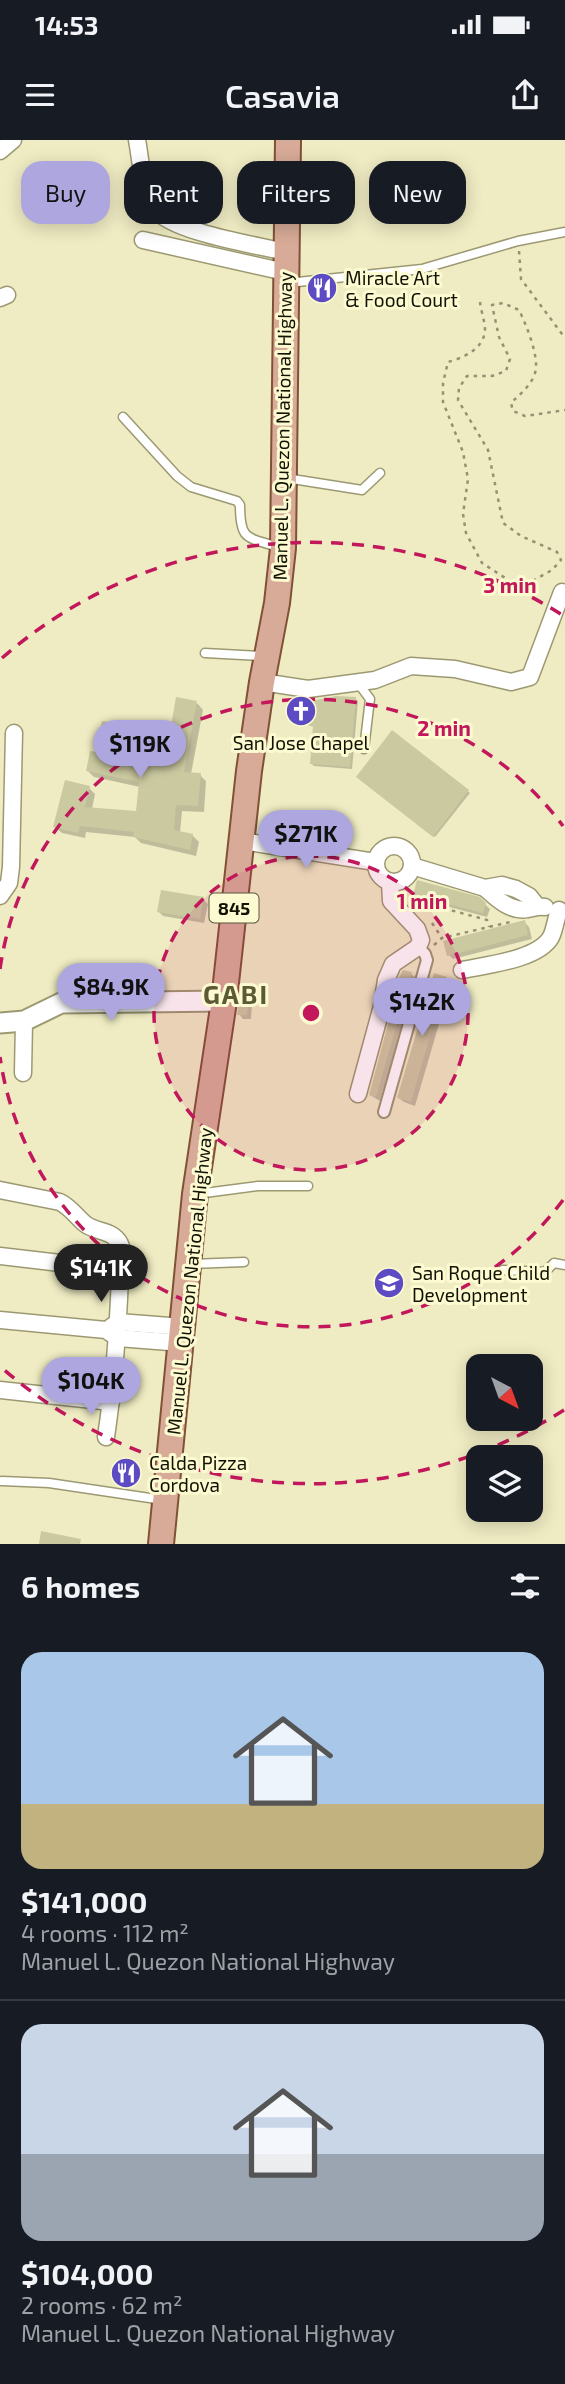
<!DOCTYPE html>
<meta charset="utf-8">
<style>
:root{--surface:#171b24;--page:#20242c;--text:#f1f3f6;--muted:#9ea1a6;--line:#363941;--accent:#aea7df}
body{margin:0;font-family:"Exo 2",sans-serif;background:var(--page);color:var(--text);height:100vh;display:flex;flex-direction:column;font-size:26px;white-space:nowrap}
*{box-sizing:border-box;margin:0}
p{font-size:23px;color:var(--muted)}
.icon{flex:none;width:38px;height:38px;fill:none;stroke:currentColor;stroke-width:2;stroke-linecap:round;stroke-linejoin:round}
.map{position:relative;height:1404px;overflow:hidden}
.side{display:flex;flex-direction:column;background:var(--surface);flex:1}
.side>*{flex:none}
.top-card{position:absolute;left:21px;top:21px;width:523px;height:63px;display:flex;gap:14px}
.needle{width:46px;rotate:139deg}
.controls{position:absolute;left:466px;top:1214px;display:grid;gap:14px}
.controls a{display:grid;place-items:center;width:77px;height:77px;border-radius:14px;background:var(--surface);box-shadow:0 4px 18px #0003;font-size:35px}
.price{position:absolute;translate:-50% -60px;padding:0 16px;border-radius:24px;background:var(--accent);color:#111;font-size:23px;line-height:46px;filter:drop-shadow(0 2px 4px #0008)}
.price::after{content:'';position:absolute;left:50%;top:42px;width:21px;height:16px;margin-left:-10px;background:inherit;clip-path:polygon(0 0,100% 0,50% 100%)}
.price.current{background:#222;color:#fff}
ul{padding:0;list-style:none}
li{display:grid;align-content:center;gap:14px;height:371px;padding:0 21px}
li+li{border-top:2px solid var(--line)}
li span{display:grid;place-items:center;height:217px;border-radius:21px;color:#555}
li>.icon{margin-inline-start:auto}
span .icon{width:126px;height:126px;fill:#fffc;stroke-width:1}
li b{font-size:30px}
h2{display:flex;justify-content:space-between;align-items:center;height:84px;padding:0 21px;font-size:30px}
.tag{padding:0 24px;border-radius:21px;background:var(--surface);box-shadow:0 4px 18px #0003;font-size:24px;line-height:63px}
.tag.current{background:var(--accent);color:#111}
.status{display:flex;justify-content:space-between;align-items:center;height:49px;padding:0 35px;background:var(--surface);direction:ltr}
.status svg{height:19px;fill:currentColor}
header{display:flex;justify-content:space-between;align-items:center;height:91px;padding:0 21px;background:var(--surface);font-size:32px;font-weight:600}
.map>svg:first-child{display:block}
.shadow{fill:#0003}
.building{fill:#cbc9a0}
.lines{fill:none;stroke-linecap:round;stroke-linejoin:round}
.service-casing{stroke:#9c9972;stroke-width:11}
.pedestrian-casing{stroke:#9c9972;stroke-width:14}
.minor-casing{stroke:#9c9972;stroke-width:19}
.tertiary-casing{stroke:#9c9972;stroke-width:23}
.primary-casing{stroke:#815136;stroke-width:28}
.path{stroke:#949174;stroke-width:2.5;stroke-dasharray:3.5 5;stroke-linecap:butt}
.service{stroke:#fff;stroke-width:8}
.pedestrian{stroke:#fff;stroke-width:10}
.minor{stroke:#fff;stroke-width:16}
.tertiary{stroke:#fff;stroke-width:19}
.primary{stroke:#d7ab97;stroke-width:24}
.ring{fill:none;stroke:#c2185b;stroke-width:3.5;stroke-dasharray:12 9}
.labels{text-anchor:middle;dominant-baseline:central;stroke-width:6;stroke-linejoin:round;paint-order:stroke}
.shield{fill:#fcfad0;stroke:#585740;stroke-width:2}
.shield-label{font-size:18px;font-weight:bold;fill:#121103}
.poi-label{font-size:19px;fill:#121103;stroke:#fcfad0;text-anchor:start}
.street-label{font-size:19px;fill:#121103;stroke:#fcfad0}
.district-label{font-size:26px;font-weight:bold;letter-spacing:2px;fill:#5c5a35;stroke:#fcfad0}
.centre{fill:#c2185b;stroke:#fcfad0;stroke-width:3.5}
.ring-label{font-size:21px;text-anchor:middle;font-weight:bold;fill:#c2185b;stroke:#fcfad0;stroke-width:6;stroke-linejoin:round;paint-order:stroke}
</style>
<div class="status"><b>14:53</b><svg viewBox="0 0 49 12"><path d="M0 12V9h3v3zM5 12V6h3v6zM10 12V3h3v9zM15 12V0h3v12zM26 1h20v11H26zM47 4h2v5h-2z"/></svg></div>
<header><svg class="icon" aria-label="menu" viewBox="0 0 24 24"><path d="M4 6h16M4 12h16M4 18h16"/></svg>Casavia<svg class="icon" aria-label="share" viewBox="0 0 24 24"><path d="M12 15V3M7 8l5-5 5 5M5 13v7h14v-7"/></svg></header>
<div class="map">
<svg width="565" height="1404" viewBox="0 0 565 1404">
<rect width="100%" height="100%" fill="#efecc3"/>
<!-- shadow -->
<g class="shadow">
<polygon points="355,559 358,561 352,629 314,626 312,624 315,587 292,581 316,562"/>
<polygon points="197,563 203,570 191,634 200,635 206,641 204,672 182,671 180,693 192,695 199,702 196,716 141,703 135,697 86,692 85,698 62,693 55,687 89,648 95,654 92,669 137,673 140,647 94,637 88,631 98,614 171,594"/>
<polygon points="393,593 470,653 435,697 358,637"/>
<polygon points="415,754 479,759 490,769 487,777 419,759"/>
<polygon points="203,759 208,764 204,783 163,776 158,771"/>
<polygon points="524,782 529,787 532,799 453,819 449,815"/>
<polygon points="411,834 416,838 380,961 370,955"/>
<polygon points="446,839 451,843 415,966 404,962 399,958"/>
<polygon points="248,859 252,864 251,879 243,879 239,874"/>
</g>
<!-- building -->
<g class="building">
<polygon points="336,556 356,557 350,627 310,624 313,586 290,582 294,557 316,560"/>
<polygon points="176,557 197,561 184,632 201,633 198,666 176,665 174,690 193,694 190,710 133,697 134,692 80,686 78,693 53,687 65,640 90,646 85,667 136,671 139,642 86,631 90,611 96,612 102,581 170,592"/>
<polygon points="392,590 469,650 433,697 356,637"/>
<polygon points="417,740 480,757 486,763 483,773 413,755"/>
<polygon points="161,750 204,757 200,779 157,772"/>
<polygon points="525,780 528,795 447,816 443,801"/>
<polygon points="403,830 412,832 376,957 369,955 392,869 396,843"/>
<polygon points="434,833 447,837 411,962 397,958"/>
<polygon points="239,857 249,857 247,875 237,875"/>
<polygon points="41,1391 81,1399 80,1404 39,1404"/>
</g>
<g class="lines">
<!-- service casing -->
<g class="service-casing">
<g id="service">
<polyline points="288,143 422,129 518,101 565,92"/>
<path d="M123,277l54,59 14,11 46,14 3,4c0,36 7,32 38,42"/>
<polyline points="286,338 362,350 380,333"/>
<polyline points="205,513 263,516"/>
<polyline points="358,543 370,559 364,609"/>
<polyline points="197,1054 258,1046 308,1046"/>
<polyline points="191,1124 244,1122"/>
<polyline points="503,1130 545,1132 554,1123 565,1125"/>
<polyline points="2,1341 49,1343 163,1360"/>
</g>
</g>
<!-- pedestrian casing -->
<g class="pedestrian-casing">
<polyline id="pedestrian" points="384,972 427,820 425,814 418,807"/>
</g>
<!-- minor casing -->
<g class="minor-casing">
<g id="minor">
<path d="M137,0c4,21 5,50 17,68 16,24 102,37 132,44"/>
<polyline points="0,11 13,0"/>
<polyline points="143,100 285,132"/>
<polyline points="0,158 7,155"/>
<polyline points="262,542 308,549 375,540 411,526 455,529 511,542 530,537 562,452"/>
<polyline points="242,701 375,722"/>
<circle cx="394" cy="724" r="18"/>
<polyline points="412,726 485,748 502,745 516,749 529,756 537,766"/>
<path d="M485,748c11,10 25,24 42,21 7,-1 10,-3 18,-2"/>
<polyline points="0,756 9,743 11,727 14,593"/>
<path d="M462,830c23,-5 76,-10 89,-33 4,-8 5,-19 8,-27"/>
<polyline points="23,933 24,881"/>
<polyline points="358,954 382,866 386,840 393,824 418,807 421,800 417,789 391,761 390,742"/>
<path d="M0,1050l60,12c11,6 15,13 24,21 11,10 29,6 36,21 5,10 0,21 0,32 -2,54 -6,107 -14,161"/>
<polyline points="0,1116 120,1130"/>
<polyline points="0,1180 106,1190 118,1198 182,1203"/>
<polyline points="111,1187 118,1182 183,1187"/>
<polyline points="0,1250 111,1262"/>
</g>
</g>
<!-- tertiary casing -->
<g class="tertiary-casing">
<polyline id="tertiary" points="0,883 24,881 61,863 224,861"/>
</g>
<!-- primary casing -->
<g class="primary-casing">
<polyline id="primary" points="161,1404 195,1054 224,861 249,631 262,542 277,463 283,408 288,0"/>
</g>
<!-- path -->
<g class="path">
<polyline points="519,111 521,139 565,198"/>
<path d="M480,162c1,9 5,20 5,28 -1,19 -22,28 -37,32l-5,21v19l20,50 5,27 -5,35 3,19 16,30 31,20h16l23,-13 9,-10 -4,-8 -36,-16 -18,-13 -15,-73 -30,-50 1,-12 8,-12h25l14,-5 4,-12 -11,-22 -7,-32 11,-2 16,7c7,14 21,48 16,63 -4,13 -15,21 -24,30l2,8 12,5 40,-6"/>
<polyline points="421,770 428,764 487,780 489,787"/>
<polyline points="432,783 442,798"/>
<polyline points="434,805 442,798 510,782"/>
</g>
<!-- service -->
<use href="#service" class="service"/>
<!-- pedestrian -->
<use href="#pedestrian" class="pedestrian"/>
<!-- minor -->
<use href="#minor" class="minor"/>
<!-- tertiary -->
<use href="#tertiary" class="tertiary"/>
<!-- primary -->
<use href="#primary" class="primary"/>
</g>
<!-- distance rings -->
<circle cx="311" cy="873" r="157" fill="#c2185b" fill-opacity=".12"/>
<g class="ring">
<circle cx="311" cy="873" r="157"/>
<path d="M563 1060A314 314 0 0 1 0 917M0 829A314 314 0 0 1 563 686"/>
<path d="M564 1270A471 471 0 0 1 2 1228M2 518A471 471 0 0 1 564 476"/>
</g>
<!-- icons -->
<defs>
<g id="restaurant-disc" transform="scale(1.575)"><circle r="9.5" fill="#5d4bc3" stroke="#fcfad0"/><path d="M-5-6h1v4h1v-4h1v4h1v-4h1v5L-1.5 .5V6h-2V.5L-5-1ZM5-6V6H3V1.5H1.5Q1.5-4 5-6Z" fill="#fff"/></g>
<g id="church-disc" transform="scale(1.575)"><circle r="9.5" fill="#5d4bc3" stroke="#fcfad0"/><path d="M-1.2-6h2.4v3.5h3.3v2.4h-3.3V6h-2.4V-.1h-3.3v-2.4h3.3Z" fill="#fff"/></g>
<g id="school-disc" transform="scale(1.575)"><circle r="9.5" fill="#5d4bc3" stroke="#fcfad0"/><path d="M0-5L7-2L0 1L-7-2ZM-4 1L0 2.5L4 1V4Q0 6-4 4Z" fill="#fff"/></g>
</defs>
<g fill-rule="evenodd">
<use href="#restaurant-disc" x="322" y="148"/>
<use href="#church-disc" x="301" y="571"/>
<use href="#school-disc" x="389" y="1143"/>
<use href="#restaurant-disc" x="126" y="1333"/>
</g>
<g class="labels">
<!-- shield labels -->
<rect class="shield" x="209.5" y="753.5" width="49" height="29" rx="5"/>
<g class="shield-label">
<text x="234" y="768">845</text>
</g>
<!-- poi labels -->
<g class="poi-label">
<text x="345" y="137">Miracle Art<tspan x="345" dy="22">&amp; Food Court</tspan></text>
<text x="301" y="602" text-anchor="middle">San Jose Chapel</text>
<text x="412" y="1132">San Roque Child<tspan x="412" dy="22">Development</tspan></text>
<text x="149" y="1322">Calda Pizza<tspan x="149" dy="22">Cordova</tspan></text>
</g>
<!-- street labels -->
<g class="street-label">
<text transform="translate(282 286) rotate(-89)">Manuel L. Quezon National Highway</text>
<text transform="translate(189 1141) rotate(-84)">Manuel L. Quezon National Highway</text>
</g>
<!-- district labels -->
<g class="district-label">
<text x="236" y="853">GABI</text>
</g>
</g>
<circle cx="311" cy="873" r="10" class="centre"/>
<g class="ring-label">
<text x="510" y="453">3 min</text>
<text x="444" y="596">2 min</text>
<text x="422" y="769">1 min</text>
</g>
</svg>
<div class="controls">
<a><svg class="needle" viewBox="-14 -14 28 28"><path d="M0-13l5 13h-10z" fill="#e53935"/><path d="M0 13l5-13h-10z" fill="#9ea1a6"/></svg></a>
<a><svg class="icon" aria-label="layers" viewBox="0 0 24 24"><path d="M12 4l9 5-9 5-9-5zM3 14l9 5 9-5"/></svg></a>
</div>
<b class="price" style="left:140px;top:640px">$119K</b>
<b class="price" style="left:306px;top:730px">$271K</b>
<b class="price" style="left:111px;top:883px">$84.9K</b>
<b class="price" style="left:422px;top:898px">$142K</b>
<b class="price current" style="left:101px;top:1164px">$141K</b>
<b class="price" style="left:91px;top:1277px">$104K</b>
<div class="top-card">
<a class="tag current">Buy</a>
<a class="tag">Rent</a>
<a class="tag">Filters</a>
<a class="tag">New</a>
</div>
</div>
<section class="side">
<h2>6 homes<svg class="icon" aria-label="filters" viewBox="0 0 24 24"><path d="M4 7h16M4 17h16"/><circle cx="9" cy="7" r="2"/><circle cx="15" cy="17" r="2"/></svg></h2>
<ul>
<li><span style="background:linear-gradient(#a9c7e8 70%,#c2b280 0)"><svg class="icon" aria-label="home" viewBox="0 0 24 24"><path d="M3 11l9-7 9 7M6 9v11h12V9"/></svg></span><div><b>$141,000</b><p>4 rooms · 112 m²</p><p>Manuel L. Quezon National Highway</p></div></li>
<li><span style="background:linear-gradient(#c9d6e8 60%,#9aa5b1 0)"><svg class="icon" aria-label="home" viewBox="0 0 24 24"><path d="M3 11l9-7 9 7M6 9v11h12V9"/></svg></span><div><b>$104,000</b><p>2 rooms · 62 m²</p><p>Manuel L. Quezon National Highway</p></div></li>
</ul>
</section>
